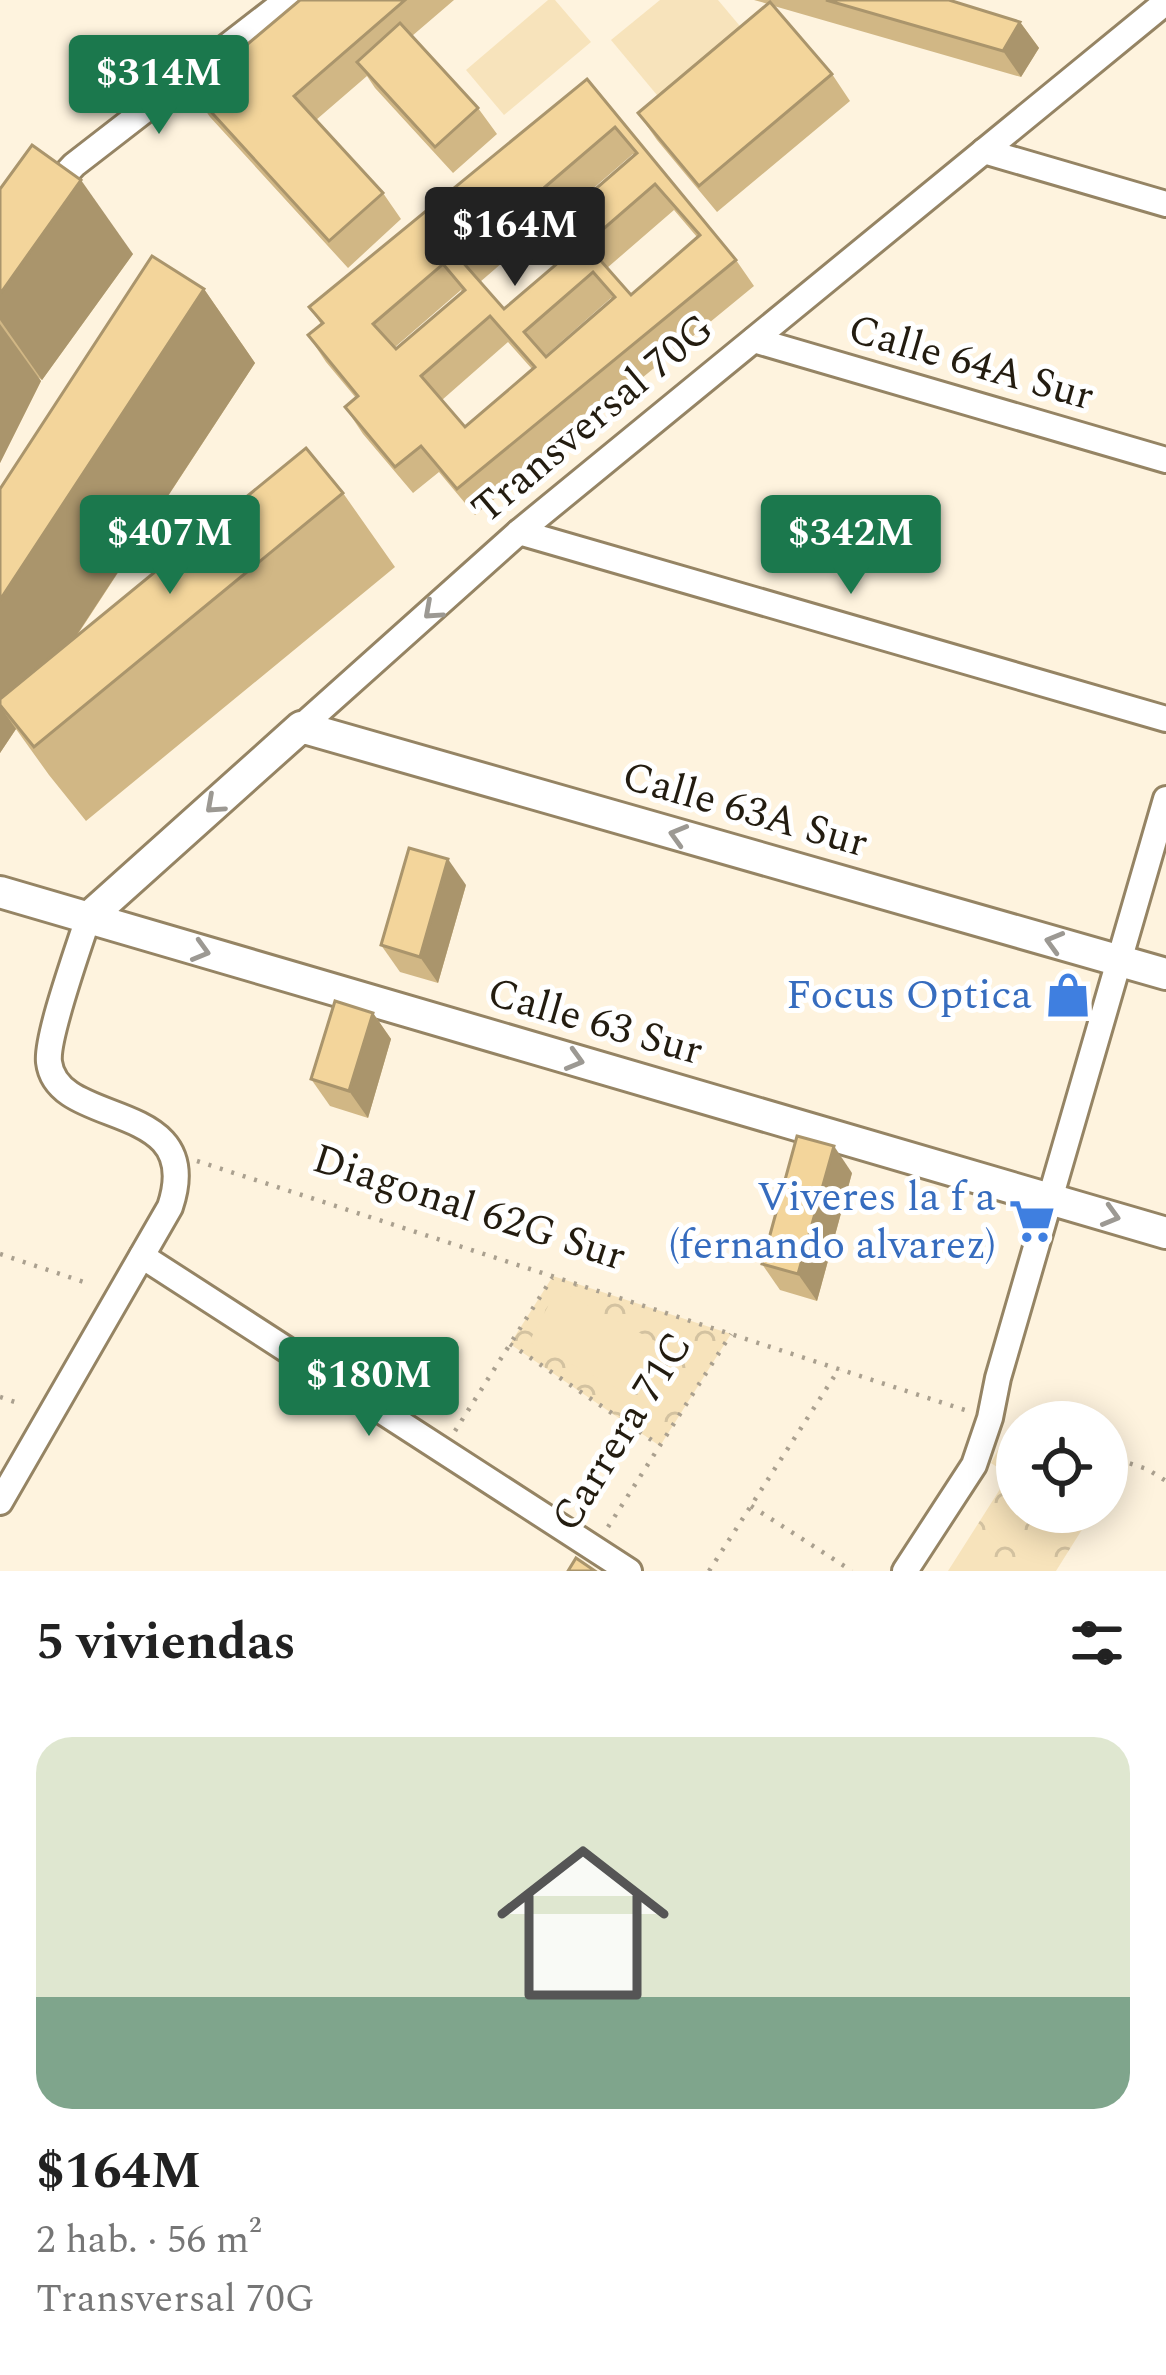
<!DOCTYPE html>
<html lang="es">
<meta charset="utf-8">
<style>
:root{--surface:#fff;--page:#f2f2f2;--text:#222;--muted:#767676;--line:#e0e0e0;--accent:#1b784d}
body{margin:0;font-family:Spectral,serif;background:var(--page);color:var(--text);height:100vh;display:flex;flex-direction:column;font-size:45px;white-space:nowrap}
*{box-sizing:border-box;margin:0}
p{font-size:39px;color:var(--muted)}
.icon{flex:none;width:66px;height:66px;fill:none;stroke:currentColor;stroke-width:2;stroke-linecap:round;stroke-linejoin:round}
.map{position:relative;height:1571px;overflow:hidden}
.panel{display:flex;flex-direction:column;background:var(--surface);flex:1}
.panel>*{flex:none}
.fabs{position:absolute;left:996px;top:1401px;display:grid;gap:24px}
.fabs a{display:grid;place-items:center;width:132px;height:132px;border-radius:50%;background:var(--surface);box-shadow:0 6px 30px #0003;font-size:60px}
.price{position:absolute;translate:-50% -102px;padding:0 27px;border-radius:12px;background:var(--accent);color:#fff;font-size:39px;line-height:78px;filter:drop-shadow(0 3px 6px #0008)}
.price::after{content:'';position:absolute;left:50%;top:72px;width:36px;height:27px;margin-left:-18px;background:inherit;clip-path:polygon(0 0,100% 0,50% 100%)}
.price.on{background:#222;color:#fff}
ul{padding:0;list-style:none}
li{display:grid;align-content:center;gap:24px;height:636px;padding:0 36px}
li+li{border-top:3px solid var(--line)}
li span{display:grid;place-items:center;height:372px;border-radius:36px;color:#555}
li>.icon{margin-inline-start:auto}
span .icon{width:216px;height:216px;fill:#fffc;stroke-width:1}
li b{font-size:51px}
h2{display:flex;justify-content:space-between;align-items:center;height:144px;padding:0 36px;font-size:51px}
.map>svg:first-child{display:block}
.park{fill:url(#park-crowns)}
.garden{fill:#f7e3bb}
.lines{fill:none;stroke-linecap:round;stroke-linejoin:round}
.minor-casing{stroke:#958464;stroke-width:30}
.tertiary-casing{stroke:#958464;stroke-width:36}
.path{stroke:#aaa08f;stroke-width:4.5;stroke-dasharray:3 9;stroke-linecap:butt}
.minor{stroke:#fff;stroke-width:24}
.tertiary{stroke:#fff;stroke-width:30}
.wall{fill:#d1b785;fill-rule:evenodd}
.shaded-wall{fill:#aa956c}
.building{fill:#f3d59b;stroke:#aa956c;stroke-width:3;fill-rule:evenodd}
.oneway{stroke:#9c9993}
.labels{text-anchor:middle;dominant-baseline:central;stroke-width:10;stroke-linejoin:round;paint-order:stroke}
.street-label{font-size:42px;fill:#231c10;stroke:#fff}
.shop-label{font-size:42px;fill:#366cbe;stroke:#fff;text-anchor:end}
</style>
<div class="map">
<svg width="1166" height="1571" viewBox="0 0 1166 1571">
<defs>
<pattern id="park-crowns" width="20" height="18" patternUnits="userSpaceOnUse" patternTransform="scale(3)"><rect width="20" height="18" fill="#f7e3bb"/><path d="M2 6a3 3 0 1 1 6 0M12 15a3 3 0 1 1 6 0" fill="none" stroke="#d3c2a0"/></pattern>
</defs>
<rect width="100%" height="100%" fill="#fef3de"/>
<!-- park -->
<g class="park">
<polygon points="553,1276 731,1334 660,1446 510,1344"/>
<polygon points="1011,1425 1017,1427 1017,1512 1093,1512 1056,1571 948,1571 1009,1475 991,1463"/>
</g>
<!-- garden -->
<g class="garden">
<polygon points="548,0 555,0 591,42 504,115 466,70"/>
<polygon points="660,0 718,0 755,44 672,113 611,40"/>
<polygon points="557,1289 657,1342 630,1395 529,1342"/>
</g>
<g class="lines">
<!-- minor casing -->
<g class="minor-casing">
<g id="minor">
<polyline points="984,151 1166,204"/>
<polyline points="48,193 74,165 287,0"/>
<polyline points="754,340 1166,460"/>
<polyline points="519,532 1166,719"/>
<polyline points="301,727 519,532 1166,2"/>
<polyline points="142,1256 629,1571"/>
<path d="M0,1502l170,-295c37,-110 -113,-77 -121,-145 -3,-25 30,-115 39,-144"/>
<polyline points="905,1571 974,1465 990,1418 998,1378 1166,799"/>
</g>
</g>
<!-- tertiary casing -->
<g class="tertiary-casing">
<g id="tertiary">
<polyline points="0,892 1166,1233"/>
<polyline points="88,918 301,727 1166,974"/>
</g>
</g>
<!-- path -->
<g class="path">
<polyline points="197,1161 968,1411"/>
<polyline points="0,1254 84,1282"/>
<polyline points="510,1344 659,1445"/>
<polyline points="0,1397 18,1403"/>
<polyline points="455,1431 552,1278"/>
<polyline points="1107,1456 1147,1469 1166,1481"/>
<polyline points="751,1506 852,1571"/>
<polyline points="608,1527 731,1334"/>
<polyline points="709,1571 839,1369"/>
</g>
<!-- minor -->
<use href="#minor" class="minor"/>
<!-- tertiary -->
<use href="#tertiary" class="tertiary"/>
</g>
<!-- wall -->
<g class="wall">
<polygon points="300,0 454,0 412,36 478,108 497,134 453,173 375,88 367,76 316,120 383,193 401,219 348,268 210,117 192,91"/>
<polygon points="754,0 949,0 1020,22 1039,48 1021,77 774,6 832,74 850,101 717,212 657,140 638,113 768,4"/>
<path d="M587,79l149,181 18,26 -279,229 -36,-43 -26,21 -50,-59 -18,-27 11,-9 -30,-36 -18,-27 13,-11 -12,-17zM633,154l1,1 -66,58 -1,-2zM674,210l23,27 -66,58 -24,-27zM547,224l24,28 -67,57 -24,-27zM461,290l1,2 -66,57 -2,-1zM611,298l2,1 -67,58 -1,-1zM508,342l24,27 -67,58 -23,-27z"/>
<polygon points="0,189 133,254 42,380 37,377 41,381 0,463"/>
<polygon points="204,289 255,363 76,637 343,493 395,567 86,821 49,775 16,729 0,753 0,489"/>
<polygon points="466,885 438,983 400,972 381,945"/>
<polygon points="373,1013 391,1039 368,1118 330,1106 311,1079"/>
<polygon points="852,1173 817,1301 780,1290 762,1264"/>
</g>
<!-- shaded-wall -->
<g class="shaded-wall">
<polygon points="1020,22 1039,48 1021,77 1003,51"/>
<polygon points="81,180 133,254 42,380 0,320 0,294"/>
<polygon points="204,289 255,363 17,726 0,705 0,600"/>
<polygon points="0,324 41,381 0,463"/>
<polygon points="0,706 16,729 0,753"/>
<polygon points="448,859 466,885 438,983 420,957"/>
<polygon points="373,1013 391,1039 368,1118 349,1091"/>
<polygon points="834,1146 852,1173 817,1301 798,1274"/>
</g>
<!-- building -->
<g class="building">
<polygon points="300,0 405,0 294,96 383,193 329,241 192,91"/>
<polygon points="826,0 949,0 1020,22 1003,51"/>
<polygon points="770,2 832,74 699,186 638,113"/>
<polygon points="400,23 478,108 435,147 357,62"/>
<path d="M587,79l149,181 -279,229 -36,-43 -26,21 -50,-60 13,-11 -50,-61 15,-12 -14,-16zM615,127l22,26 -69,60 -23,-26zM655,184l45,51 -69,60 -45,-51zM528,198l45,52 -69,59 -45,-51zM443,264l22,26 -69,59 -23,-25zM593,272l22,25 -69,60 -22,-25zM490,316l45,51 -70,60 -44,-51z"/>
<polygon points="32,145 81,180 0,294 0,189"/>
<polygon points="152,256 204,289 0,600 0,489"/>
<polygon points="306,448 343,493 34,747 0,705 0,699"/>
<polygon points="409,848 448,859 420,957 381,945"/>
<polygon points="335,1001 373,1013 349,1091 311,1079"/>
<polygon points="797,1136 834,1146 798,1274 762,1264"/>
<polygon points="576,1558 595,1571 568,1571"/>
</g>
<!-- one-way arrows -->
<defs><path id="oneway-chevron" d="M-2-3.5L2.5 0L-2 3.5" fill="none" stroke-width="1.6" stroke-linecap="round" stroke-linejoin="round" transform="scale(3)"/></defs>
<g class="oneway">
<use href="#oneway-chevron" transform="translate(432 611) rotate(138)"/>
<use href="#oneway-chevron" transform="translate(214 805) rotate(138)"/>
<use href="#oneway-chevron" transform="translate(678 835) rotate(-164)"/>
<use href="#oneway-chevron" transform="translate(1054 942) rotate(-164)"/>
<use href="#oneway-chevron" transform="translate(201 951) rotate(16)"/>
<use href="#oneway-chevron" transform="translate(575 1060) rotate(16)"/>
<use href="#oneway-chevron" transform="translate(1111 1216) rotate(16)"/>
</g>
<!-- icons -->
<defs>
<g id="shop-bare" transform="scale(3.6)"><path d="M-5-2.5h2.3a2.7 3.5 0 0 1 5.4 0H5L5.5 6h-11ZM-1.5-2.5h3a1.5 2.3 0 0 0-3 0Z" fill="#3f7fe0" stroke="#fff" stroke-width="2.5" paint-order="stroke"/></g>
<g id="supermarket-bare" transform="scale(3.6)"><path d="M-6-5.5h2.5l.6 2H6L4.5 2H-2.5L-4.4-4H-6ZM-1.5 3.2a1.3 1.3 0 1 0 .1 0ZM3 3.2a1.3 1.3 0 1 0 .1 0Z" fill="#3f7fe0" stroke="#fff" stroke-width="2.5" paint-order="stroke"/></g>
</defs>
<g fill-rule="evenodd">
<use href="#shop-bare" x="1068" y="995"/>
<use href="#supermarket-bare" x="1032" y="1221"/>
</g>
<g class="labels">
<!-- street labels -->
<g class="street-label">
<text transform="translate(971 363) rotate(16)">Calle 64A Sur</text>
<text transform="translate(593 419) rotate(-40)">Transversal 70G</text>
<text transform="translate(745 810) rotate(16)">Calle 63A Sur</text>
<text transform="translate(595 1022) rotate(16)">Calle 63 Sur</text>
<text transform="translate(469 1208) rotate(18)">Diagonal 62G Sur</text>
<text transform="translate(622 1432) rotate(-58)">Carrera 71C</text>
</g>
<!-- shop labels -->
<g class="shop-label">
<text x="1032" y="995">Focus Optica</text>
<text x="996" y="1197">Viveres la f a<tspan x="996" dy="48">(fernando alvarez)</tspan></text>
</g>
</g>
</svg>
<div class="fabs">
<a><svg class="icon" aria-label="locate" viewBox="0 0 24 24"><circle cx="12" cy="12" r="6"/><path d="M12 2v4M12 18v4M2 12h4M18 12h4"/></svg></a>
</div>
<b class="price" style="left:159px;top:137px">$314M</b>
<b class="price on" style="left:515px;top:289px">$164M</b>
<b class="price" style="left:170px;top:597px">$407M</b>
<b class="price" style="left:851px;top:597px">$342M</b>
<b class="price" style="left:369px;top:1439px">$180M</b>
</div>
<section class="panel">
<h2>5 viviendas<svg class="icon" aria-label="filters" viewBox="0 0 24 24"><path d="M4 7h16M4 17h16"/><circle cx="9" cy="7" r="2"/><circle cx="15" cy="17" r="2"/></svg></h2>
<ul>
<li><span style="background:linear-gradient(#dfe7d0 70%,#7fa58c 0)"><svg class="icon" aria-label="home" viewBox="0 0 24 24"><path d="M3 11l9-7 9 7M6 9v11h12V9"/></svg></span><div><b>$164M</b><p>2 hab. · 56 m²</p><p>Transversal 70G</p></div></li>
</ul>
</section>
